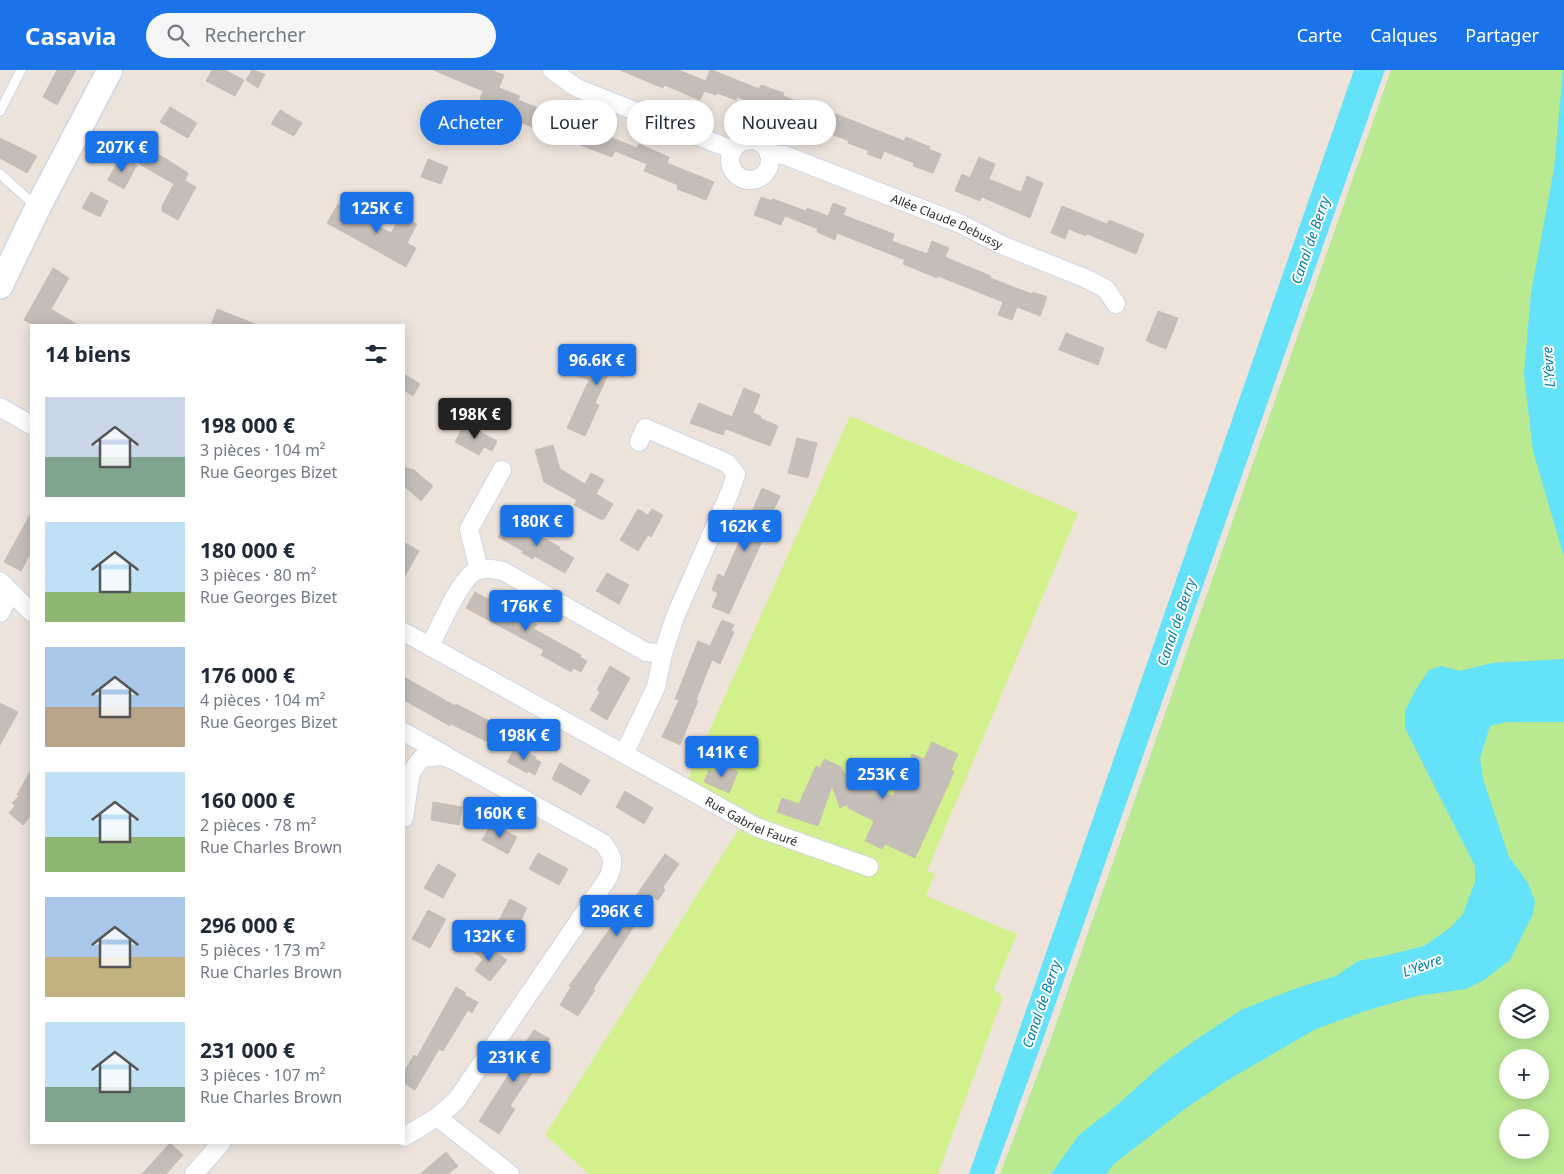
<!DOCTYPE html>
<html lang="fr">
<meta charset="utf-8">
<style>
:root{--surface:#fff;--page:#f6f6f7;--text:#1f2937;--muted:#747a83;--accent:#1a73e8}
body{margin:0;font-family:"Noto Sans",sans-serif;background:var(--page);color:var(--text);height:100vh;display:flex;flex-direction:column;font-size:19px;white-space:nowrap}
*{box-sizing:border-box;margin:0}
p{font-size:16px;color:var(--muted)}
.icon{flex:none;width:28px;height:28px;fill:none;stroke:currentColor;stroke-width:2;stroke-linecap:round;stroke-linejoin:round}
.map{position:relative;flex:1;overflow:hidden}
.sheet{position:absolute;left:30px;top:254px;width:375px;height:820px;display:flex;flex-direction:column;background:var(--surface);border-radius:0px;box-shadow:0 2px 12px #0003}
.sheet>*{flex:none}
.guide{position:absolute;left:420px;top:30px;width:475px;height:45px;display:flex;gap:10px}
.controls{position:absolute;left:1499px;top:919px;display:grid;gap:10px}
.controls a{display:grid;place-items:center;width:50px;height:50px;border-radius:50%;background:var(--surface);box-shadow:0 2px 12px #0003;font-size:25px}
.price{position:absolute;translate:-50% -42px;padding:0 11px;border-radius:5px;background:var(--accent);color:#fff;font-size:16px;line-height:32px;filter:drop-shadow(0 1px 2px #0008)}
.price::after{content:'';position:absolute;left:50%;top:30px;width:15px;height:11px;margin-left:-8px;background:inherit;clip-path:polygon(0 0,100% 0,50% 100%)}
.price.active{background:#222;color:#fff}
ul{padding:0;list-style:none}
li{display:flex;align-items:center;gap:15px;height:125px;padding:0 15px}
li span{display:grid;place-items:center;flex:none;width:140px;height:100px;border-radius:0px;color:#555}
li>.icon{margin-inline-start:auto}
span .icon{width:60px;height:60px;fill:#fffc;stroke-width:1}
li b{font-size:21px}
h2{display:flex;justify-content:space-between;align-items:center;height:60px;padding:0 15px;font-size:21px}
.pill{padding:0 18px;border-radius:22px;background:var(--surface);box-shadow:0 2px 12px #0003;font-size:18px;line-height:45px}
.pill.active{background:var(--accent);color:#fff}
header{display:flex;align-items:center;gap:30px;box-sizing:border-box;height:70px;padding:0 25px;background:var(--accent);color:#fff}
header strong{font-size:24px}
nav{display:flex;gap:28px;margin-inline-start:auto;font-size:18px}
.search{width:350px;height:45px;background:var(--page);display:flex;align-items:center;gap:12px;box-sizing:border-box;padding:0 18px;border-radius:28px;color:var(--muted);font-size:19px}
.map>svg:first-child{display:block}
.green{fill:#b9e991;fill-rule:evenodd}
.pitch{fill:#d2f18c}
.water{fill:#63e2f9}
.building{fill:#c5bdb7;stroke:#c9bfb4}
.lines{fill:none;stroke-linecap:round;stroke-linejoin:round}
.lane-casing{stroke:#cfd5e4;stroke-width:11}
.street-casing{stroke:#cfd5e4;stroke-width:20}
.secondary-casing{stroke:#cfd5e4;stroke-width:28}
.lane{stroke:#fff;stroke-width:9}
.street{stroke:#fff;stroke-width:18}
.secondary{stroke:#fff;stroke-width:25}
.labels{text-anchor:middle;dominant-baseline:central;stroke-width:4;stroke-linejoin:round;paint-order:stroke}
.street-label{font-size:12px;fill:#2a2a2a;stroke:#fff}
.water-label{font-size:14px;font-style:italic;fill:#017fa6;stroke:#fff}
</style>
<header>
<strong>Casavia</strong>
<div class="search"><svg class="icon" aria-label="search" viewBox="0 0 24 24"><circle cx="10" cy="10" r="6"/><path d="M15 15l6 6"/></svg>Rechercher</div>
<nav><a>Carte</a><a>Calques</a><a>Partager</a></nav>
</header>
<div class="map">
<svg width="1564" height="1104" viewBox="0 0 1564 1104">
<rect width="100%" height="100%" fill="#ede3da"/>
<!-- green -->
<path class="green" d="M1391,0h173v1104h-564l48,-127zM1508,928h32v32h-32zM1508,988h32v32h-32zM1508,1048h32v32h-32z"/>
<!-- pitch -->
<polygon class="pitch" points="850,346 1078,443 927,801 935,804 926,826 1017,864 994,919 1003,927 938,1104 589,1104 545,1065 749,743 688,709"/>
<!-- water -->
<g class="water">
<polygon points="1354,0 1385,0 1041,975 994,1104 969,1104"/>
<polygon points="1563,0 1564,0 1564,487 1533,381 1524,304 1531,223 1554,99"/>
<polygon points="1564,589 1564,652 1507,652 1490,656 1480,688 1483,709 1509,787 1528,813 1535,831 1533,844 1510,890 1484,910 1466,919 1417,926 1365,941 1314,960 1228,1010 1186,1038 1114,1094 1106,1104 1051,1104 1079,1065 1116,1036 1165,992 1200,967 1241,940 1297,918 1336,906 1358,891 1384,886 1424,876 1450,858 1463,844 1475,812 1475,796 1405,658 1405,641 1416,619 1429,600 1441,596 1460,601 1492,593"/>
</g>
<!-- building -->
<g class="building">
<polygon points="57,0 76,0 57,35 43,27"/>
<polygon points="212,0 225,0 244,10 235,26 206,11"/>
<polygon points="252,0 265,4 258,18 246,10"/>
<polygon points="433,0 491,0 504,5 499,18 520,26 518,30 637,78 639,74 669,87 667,93 714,112 706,130 677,119 678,115 644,101 647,94 615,81 612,87 511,49 511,50 495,45 498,36 480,29 483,21"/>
<polygon points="620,0 678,0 706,11 710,0 712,0 759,19 761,15 784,23 783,26 807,35 808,33 904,71 906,67 930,77 929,79 941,84 933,103 913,96 914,93 884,81 881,89 867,84 869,81 848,73 849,71 785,45 784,47 768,41 769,39 737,27 736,30 717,23 716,25 704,21 700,30 664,15 663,18"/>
<polygon points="170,37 197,53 188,68 160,52"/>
<polygon points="280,40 302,53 294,66 271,54"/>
<polygon points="0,68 37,86 27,103 0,88"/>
<polygon points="142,68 158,78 155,82 188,103 185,111 196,117 178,150 162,141 162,136 174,114 131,89"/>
<polygon points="120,87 137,95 124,119 108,110"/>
<polygon points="979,87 995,94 989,109 1021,122 1027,106 1043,113 1030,148 982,127 980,131 955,121 962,104 970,108"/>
<polygon points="428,89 448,97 441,114 421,107"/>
<polygon points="91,122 108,131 100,147 82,138"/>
<polygon points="761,127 772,131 773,129 806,141 807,138 828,146 833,133 846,138 843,145 894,164 892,171 927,184 932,171 949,178 945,187 991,206 990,208 1032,224 1033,222 1047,227 1040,246 1017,237 1012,250 998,245 1003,232 938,206 937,208 903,194 905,190 837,163 835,170 817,162 818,159 785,146 781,155 754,145"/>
<polygon points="338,134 391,163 401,145 417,154 407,173 416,178 406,197 327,153"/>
<polygon points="1062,136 1107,154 1109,150 1144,164 1136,184 1087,164 1086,166 1069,159 1065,169 1051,163"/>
<polygon points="53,198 69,208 51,239 78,255 33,255 24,250"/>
<polygon points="217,239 255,254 254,255 211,255"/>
<polygon points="1158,241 1178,248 1166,279 1146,271"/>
<polygon points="1066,263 1104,278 1098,295 1059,280"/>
<polygon points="600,276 617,284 619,279 633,285 623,307 610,301 595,333 599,335 585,366 567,358 589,310 578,306 583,294 591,297"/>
<polygon points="404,304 420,314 413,326 404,320"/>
<polygon points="744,318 760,325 753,343 761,346 760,348 778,356 770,376 726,359 723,365 690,353 699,333 732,347"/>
<polygon points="465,353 497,371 492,381 484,377 479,385 455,372"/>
<polygon points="797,368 817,373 808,408 788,403"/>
<polygon points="553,375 560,399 585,414 591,403 604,410 596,424 613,434 604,449 600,449 574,435 577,430 544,412 535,380"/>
<polygon points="404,397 414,400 433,416 421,431 404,416"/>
<polygon points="762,418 780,426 761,468 763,469 729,544 712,537 718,523 712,520 718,504 724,507"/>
<polygon points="638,439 648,445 652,439 663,445 651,467 648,465 638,481 620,470"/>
<polygon points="31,443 31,482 21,501 4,492"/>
<polygon points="507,452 532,466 534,463 560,477 559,479 574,488 565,503 534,486 533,489 522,483 523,481 498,467"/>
<polygon points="404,472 419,481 404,508"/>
<polygon points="607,503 629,515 619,534 596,521"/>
<polygon points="475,522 508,540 509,538 537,554 534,559 581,585 580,587 587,591 581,602 573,598 571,602 541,585 544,580 466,538"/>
<polygon points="722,550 734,555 731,561 734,562 720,594 712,590 696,630 698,631 680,675 662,667 679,630 675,629 698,571 710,576"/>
<polygon points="610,596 630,608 607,650 590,640 600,622 597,620"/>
<polygon points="404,607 455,636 456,634 503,658 494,675 451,654 450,656 404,630"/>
<polygon points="0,633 18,642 0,675"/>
<polygon points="932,672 958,684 951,700 954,702 915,788 885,774 882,779 865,771 874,751 848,738 848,734 840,738 832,716 818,756 777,742 782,728 799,734 816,696 820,698 824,689 841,697 844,703 860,712 861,716 865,714 893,726 912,684 924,689"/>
<polygon points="516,676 536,687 535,689 541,692 535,705 528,701 527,703 507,692"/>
<polygon points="560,693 590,710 581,725 552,709"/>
<polygon points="718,693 738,702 729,723 704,712 709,700 714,702"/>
<polygon points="31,700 31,745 23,755 9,743 15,736 12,733 19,726 17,725"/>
<polygon points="625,721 653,738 644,754 616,737"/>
<polygon points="433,732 462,737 459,755 431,750"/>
<polygon points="492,753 517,767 508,784 482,770"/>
<polygon points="538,783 568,799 559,815 529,799"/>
<polygon points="665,784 679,794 663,817 665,820 658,830 653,827 593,919 595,920 578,946 560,935 571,917 569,916 612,856 611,855 629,828 633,830"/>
<polygon points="438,794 456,804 443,828 424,818"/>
<polygon points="510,829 527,838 520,852 523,853 516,866 496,856"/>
<polygon points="428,840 446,849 430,878 412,869"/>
<polygon points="482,873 507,890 490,911 475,900 483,889 475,883"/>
<polygon points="456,917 466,923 464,925 478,932 472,943 468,940 443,981 439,979 415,1020 404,1013 404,1002 414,985 417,987"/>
<polygon points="534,960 550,969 537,988 540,991 510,1036 515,1039 499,1064 479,1051 520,987 517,985"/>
<polygon points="170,1073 183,1085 166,1104 142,1104"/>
<polygon points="446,1082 458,1096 448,1104 420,1104"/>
</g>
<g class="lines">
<!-- lane casing -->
<g class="lane-casing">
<g id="lane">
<polyline points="0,41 21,0"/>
<polyline points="0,104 29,130 37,134"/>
</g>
</g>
<!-- street casing -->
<g class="street-casing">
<g id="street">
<polyline points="552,0 577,18 733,80"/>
<circle cx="750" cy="90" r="20"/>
<path id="s1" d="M769,84l15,1 177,69 41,21 85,34 19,10 10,15"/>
<polyline points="0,337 31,355"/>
<polyline points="479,500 469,459 502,400"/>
<polyline points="0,511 31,542"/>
<polyline points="0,543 11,522"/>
<path id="s2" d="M404,562l352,195 113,40"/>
<path d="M430,576c9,-17 30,-68 46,-75 9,-4 17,-2 27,0l143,81 17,2"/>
<polyline points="404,662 447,686"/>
<polyline points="624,684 656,617 663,584 675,547 730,422 736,404 727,393 645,358 639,372"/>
<path d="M404,748l7,-46 11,-14 20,-2 11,4 150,83c10,13 12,19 5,35l-152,223 -19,16 -33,20"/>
<polyline points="437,1047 510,1104"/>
<polyline points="194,1104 222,1072"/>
</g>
</g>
<!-- secondary casing -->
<g class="secondary-casing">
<polyline id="secondary" points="0,216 39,135 110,0"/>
</g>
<!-- lane -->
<use href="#lane" class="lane"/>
<!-- street -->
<use href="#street" class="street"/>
<!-- secondary -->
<use href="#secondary" class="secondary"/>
</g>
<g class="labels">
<!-- street labels -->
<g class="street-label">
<text stroke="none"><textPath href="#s1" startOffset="191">Allée Claude Debussy</textPath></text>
<text stroke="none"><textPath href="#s2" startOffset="396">Rue Gabriel Fauré</textPath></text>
</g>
<!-- water labels -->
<g class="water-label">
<text transform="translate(1310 170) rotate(-71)">Canal de Berry</text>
<text transform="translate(1548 297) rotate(-94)">L'Yèvre</text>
<text transform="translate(1176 552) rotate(-71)">Canal de Berry</text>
<text transform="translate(1422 895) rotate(-20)">L'Yèvre</text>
<text transform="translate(1041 934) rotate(-71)">Canal de Berry</text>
</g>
</g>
</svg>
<div class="controls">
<a><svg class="icon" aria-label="layers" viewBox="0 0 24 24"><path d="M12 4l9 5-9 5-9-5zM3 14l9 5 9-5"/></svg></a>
<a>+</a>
<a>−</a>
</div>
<b class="price" style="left:122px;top:103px">207K €</b>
<b class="price" style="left:377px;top:164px">125K €</b>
<b class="price" style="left:597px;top:316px">96.6K €</b>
<b class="price active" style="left:475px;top:370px">198K €</b>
<b class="price" style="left:537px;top:477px">180K €</b>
<b class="price" style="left:745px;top:482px">162K €</b>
<b class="price" style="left:526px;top:562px">176K €</b>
<b class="price" style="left:524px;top:691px">198K €</b>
<b class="price" style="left:722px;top:708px">141K €</b>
<b class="price" style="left:883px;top:730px">253K €</b>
<b class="price" style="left:500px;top:769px">160K €</b>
<b class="price" style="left:617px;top:867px">296K €</b>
<b class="price" style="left:489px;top:892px">132K €</b>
<b class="price" style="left:514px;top:1013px">231K €</b>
<div class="guide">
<a class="pill active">Acheter</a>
<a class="pill">Louer</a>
<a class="pill">Filtres</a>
<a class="pill">Nouveau</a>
</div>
<section class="sheet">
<h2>14 biens<svg class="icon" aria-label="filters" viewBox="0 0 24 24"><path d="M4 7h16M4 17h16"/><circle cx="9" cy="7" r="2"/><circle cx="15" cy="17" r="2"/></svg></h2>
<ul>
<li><span style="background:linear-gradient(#c9d6e8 60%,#7fa58c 0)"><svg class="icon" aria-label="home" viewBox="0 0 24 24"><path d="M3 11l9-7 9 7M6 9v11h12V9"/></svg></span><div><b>198 000 €</b><p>3 pièces · 104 m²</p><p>Rue Georges Bizet</p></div></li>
<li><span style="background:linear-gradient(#bfe0f5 70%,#8fb573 0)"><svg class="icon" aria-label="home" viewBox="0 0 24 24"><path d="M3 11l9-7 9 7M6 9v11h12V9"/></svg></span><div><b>180 000 €</b><p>3 pièces · 80 m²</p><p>Rue Georges Bizet</p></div></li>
<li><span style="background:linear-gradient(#a9c7e8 60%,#b9a48a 0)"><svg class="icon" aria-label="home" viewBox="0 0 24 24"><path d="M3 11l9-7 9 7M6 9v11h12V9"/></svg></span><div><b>176 000 €</b><p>4 pièces · 104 m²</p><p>Rue Georges Bizet</p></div></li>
<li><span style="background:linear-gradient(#bfe0f5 65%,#8fb573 0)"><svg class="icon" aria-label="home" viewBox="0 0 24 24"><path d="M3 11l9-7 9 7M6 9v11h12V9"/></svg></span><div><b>160 000 €</b><p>2 pièces · 78 m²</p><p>Rue Charles Brown</p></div></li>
<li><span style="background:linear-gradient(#a9c7e8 60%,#c2b280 0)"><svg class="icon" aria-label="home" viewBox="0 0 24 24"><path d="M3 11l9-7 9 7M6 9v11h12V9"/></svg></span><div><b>296 000 €</b><p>5 pièces · 173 m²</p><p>Rue Charles Brown</p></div></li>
<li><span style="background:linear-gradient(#bfe0f5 65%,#7fa58c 0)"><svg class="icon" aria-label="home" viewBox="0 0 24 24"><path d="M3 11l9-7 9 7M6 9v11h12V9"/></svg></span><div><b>231 000 €</b><p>3 pièces · 107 m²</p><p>Rue Charles Brown</p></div></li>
</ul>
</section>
</div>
